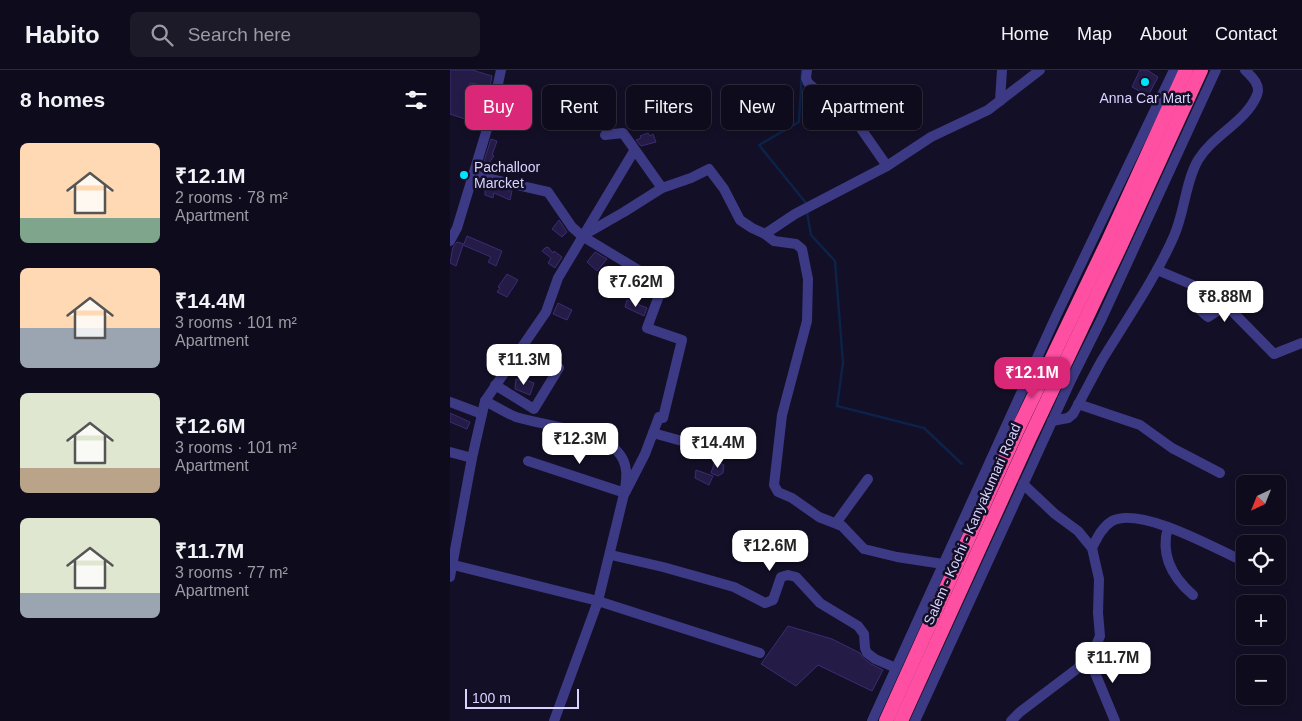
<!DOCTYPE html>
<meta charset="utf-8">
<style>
:root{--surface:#0e0b1c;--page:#1c1929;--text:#f1f3f6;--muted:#9b9ba3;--line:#2e2b3b;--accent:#db2777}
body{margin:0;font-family:Arial,sans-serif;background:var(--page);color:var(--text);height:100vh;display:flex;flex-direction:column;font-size:19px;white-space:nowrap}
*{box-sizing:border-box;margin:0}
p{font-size:16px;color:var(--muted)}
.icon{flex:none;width:28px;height:28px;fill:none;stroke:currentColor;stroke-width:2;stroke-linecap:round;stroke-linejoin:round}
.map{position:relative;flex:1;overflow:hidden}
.drawer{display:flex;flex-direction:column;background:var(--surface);width:450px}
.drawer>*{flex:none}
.top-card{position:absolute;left:15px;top:15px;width:475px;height:45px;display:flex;gap:10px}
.needle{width:32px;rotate:223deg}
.fabs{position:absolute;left:786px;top:405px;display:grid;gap:10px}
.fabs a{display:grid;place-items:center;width:50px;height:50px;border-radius:8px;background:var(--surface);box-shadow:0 2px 8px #0003,0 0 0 1px var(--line);font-size:25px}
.scale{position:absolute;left:15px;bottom:12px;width:114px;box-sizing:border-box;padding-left:5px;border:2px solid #d9d4ff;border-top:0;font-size:14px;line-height:18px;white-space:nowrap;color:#d9d4ff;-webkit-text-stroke:4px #130f26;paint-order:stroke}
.price{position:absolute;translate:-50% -42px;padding:0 11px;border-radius:10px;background:#fff;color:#222;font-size:16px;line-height:32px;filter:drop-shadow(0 1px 2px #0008)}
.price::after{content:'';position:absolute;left:50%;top:30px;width:15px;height:11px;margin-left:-8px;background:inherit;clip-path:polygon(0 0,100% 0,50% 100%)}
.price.active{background:var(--accent);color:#fff}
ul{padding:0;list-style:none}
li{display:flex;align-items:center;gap:15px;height:125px;padding:0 20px}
li span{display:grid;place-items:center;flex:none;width:140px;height:100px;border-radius:8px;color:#555}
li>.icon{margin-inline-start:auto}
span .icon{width:60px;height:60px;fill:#fffc;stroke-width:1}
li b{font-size:21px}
h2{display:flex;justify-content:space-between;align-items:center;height:60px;padding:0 20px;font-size:21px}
.tag{padding:0 18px;border-radius:8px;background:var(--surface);box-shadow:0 2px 8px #0003,0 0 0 1px var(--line);font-size:18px;line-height:45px}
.tag.active{background:var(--accent);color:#fff}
header{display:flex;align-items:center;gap:30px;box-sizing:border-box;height:70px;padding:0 25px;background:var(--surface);border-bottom:1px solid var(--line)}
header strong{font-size:24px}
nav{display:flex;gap:28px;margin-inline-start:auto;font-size:18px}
.search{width:350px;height:45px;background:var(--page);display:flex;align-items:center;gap:12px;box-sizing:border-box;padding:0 18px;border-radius:8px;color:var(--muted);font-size:19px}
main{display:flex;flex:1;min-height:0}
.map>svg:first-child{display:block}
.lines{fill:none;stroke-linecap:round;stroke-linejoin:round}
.stream{stroke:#0c2248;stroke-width:2.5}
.building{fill:#241b47;stroke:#3b2d73}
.minor{stroke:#3d3a85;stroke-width:10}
.highway{stroke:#ff4fa3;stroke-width:14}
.poi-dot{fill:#00e5ff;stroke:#130f26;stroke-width:2}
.labels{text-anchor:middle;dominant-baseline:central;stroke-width:5;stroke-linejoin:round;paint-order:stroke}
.poi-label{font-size:14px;fill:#d9d4ff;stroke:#130f26}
.street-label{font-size:14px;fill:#d9d4ff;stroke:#130f26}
</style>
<header>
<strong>Habito</strong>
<div class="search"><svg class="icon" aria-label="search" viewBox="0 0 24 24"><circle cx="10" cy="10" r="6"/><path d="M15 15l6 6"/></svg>Search here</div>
<nav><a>Home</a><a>Map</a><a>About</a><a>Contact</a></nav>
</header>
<main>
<section class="drawer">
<h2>8 homes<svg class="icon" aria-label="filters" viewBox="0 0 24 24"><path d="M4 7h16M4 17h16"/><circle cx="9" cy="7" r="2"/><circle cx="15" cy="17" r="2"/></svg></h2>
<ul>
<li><span style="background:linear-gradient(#ffd9b3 75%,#7fa58c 0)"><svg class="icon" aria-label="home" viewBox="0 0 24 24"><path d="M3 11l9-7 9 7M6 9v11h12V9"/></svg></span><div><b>₹12.1M</b><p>2 rooms · 78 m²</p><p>Apartment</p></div></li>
<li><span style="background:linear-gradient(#ffd9b3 60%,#9aa5b1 0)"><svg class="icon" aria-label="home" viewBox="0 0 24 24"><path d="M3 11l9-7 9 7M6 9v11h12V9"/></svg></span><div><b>₹14.4M</b><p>3 rooms · 101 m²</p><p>Apartment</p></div></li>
<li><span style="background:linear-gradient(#dfe7d0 75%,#b9a48a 0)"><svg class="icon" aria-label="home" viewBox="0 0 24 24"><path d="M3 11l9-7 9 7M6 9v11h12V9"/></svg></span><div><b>₹12.6M</b><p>3 rooms · 101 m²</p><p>Apartment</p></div></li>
<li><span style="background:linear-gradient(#dfe7d0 75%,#9aa5b1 0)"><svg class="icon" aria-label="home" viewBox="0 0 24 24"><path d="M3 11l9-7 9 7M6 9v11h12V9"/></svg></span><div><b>₹11.7M</b><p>3 rooms · 77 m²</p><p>Apartment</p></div></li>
</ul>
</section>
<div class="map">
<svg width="852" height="651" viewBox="0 0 852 651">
<rect width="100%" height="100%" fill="#130f26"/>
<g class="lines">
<!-- stream -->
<g class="stream">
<polyline points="352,0 349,52 309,75 356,133 356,136"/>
<polyline points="357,142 361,165 385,191 393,293 387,336 474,358 512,394"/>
</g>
</g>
<!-- building -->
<g class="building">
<polygon points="0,0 22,0 42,6 40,17 20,13 14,34 18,36 15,49 0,44"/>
<polygon points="690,0 697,0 708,7 698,26 682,17"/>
<polygon points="198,63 200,66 203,64 206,72 191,76 186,70 191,68 190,66"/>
<polygon points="41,69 47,71 42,85 44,86 39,93 34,91"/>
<polygon points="35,115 62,121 60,130 44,123 43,128 35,125"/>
<polygon points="109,150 117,162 112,167 102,159"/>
<polygon points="17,166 52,181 46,196 38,192 41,187 13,175 6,196 0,193 3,177 7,172 14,174"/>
<polygon points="98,177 103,183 104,181 112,187 105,198 98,193 101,188 92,181 95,178"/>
<polygon points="145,182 157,189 147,201 137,192"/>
<polygon points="57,204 68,210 57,227 47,222 50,218 48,217"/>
<polygon points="177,230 197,238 194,246 175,237"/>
<polygon points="108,233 122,240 117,250 103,244"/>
<polygon points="66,309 76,312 76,310 84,313 80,325 65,319"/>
<polygon points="0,343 20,352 17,359 0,352"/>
<polygon points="262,358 273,362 268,374 257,371"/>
<polygon points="265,391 274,395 273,403 268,406 261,403"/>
<polygon points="246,400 263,406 259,415 245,408"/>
<polygon points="338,556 382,569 410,583 413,588 421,594 433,600 422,621 368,595 346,616 311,594"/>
</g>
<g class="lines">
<!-- minor -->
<g class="minor">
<polyline points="357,0 356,8 358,13 407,53 437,96"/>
<polyline points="550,31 552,0"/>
<polyline points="155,65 173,63 212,118"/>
<polyline points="23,105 98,122 122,157 132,166 174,142 212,118 241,108 259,99 274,119 290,150 302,158 315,164 324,171 346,174 352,179 358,209 357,251 332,345 324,415 328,422 342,428 369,447 392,456 414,479 447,487 493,494"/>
<polyline points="315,164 345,144 437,96 481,67 538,40 590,0"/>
<polyline points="0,171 7,158 41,46 51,0"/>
<polyline points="707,200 750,218 751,241 758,247 776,235 824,284 852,273"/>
<polyline points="45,315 84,339 109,298"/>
<polyline points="0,332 32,344"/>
<polyline points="628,334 690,355 722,378 770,403"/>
<path d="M602,351l16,-3 5,-4c10,-18 19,-36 29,-54 25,-41 53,-81 72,-124 11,-25 11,-53 24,-76 15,-25 48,-38 59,-65 4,-10 -5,-18 -12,-25"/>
<polyline points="203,363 279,384"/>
<polyline points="0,382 22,388"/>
<polyline points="78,391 175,423 195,384 209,347 213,348 232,270 197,258 217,204 190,201 132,166"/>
<polyline points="386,453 418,409"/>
<path d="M718,457c-8,28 4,50 25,68"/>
<path d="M642,478c5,-10 10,-21 20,-27 29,-15 104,28 133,41"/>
<polyline points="161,485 213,497 284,517 315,533 323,530 331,507 338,505 346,507 370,533 408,556 414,564 415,578 417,583 425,589 446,598"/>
<polyline points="0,494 148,531 310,583"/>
<polyline points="0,507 22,388 35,331"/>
<polyline points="638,586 665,651"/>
<path d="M104,651l44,-120 26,-107c3,-15 5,-31 -7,-43 -17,-20 -75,-26 -101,-34 -10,-4 -21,-11 -31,-16l61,-89 12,-34 76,-127"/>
<polyline points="422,651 607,244 724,0"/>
<polyline points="465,651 621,310 652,248 766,0"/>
<polyline points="561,651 570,642 628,598 645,578 650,566 648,543 649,509 642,478 628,461 605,444 573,414"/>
</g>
<!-- highway -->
<g class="highway">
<polyline points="436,651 567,361 658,171 736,0"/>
<polyline points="451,651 580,367 670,177 751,0"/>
</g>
</g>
<!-- markers -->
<g class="poi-dot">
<circle cx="695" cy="12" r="5"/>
<circle cx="14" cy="105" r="5"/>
</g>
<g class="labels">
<!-- poi labels -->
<g class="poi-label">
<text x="695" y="28">Anna Car Mart</text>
<text x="24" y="97" text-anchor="start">Pachalloor<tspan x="24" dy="16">Marcket</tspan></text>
</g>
<!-- street labels -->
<g class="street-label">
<text transform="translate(522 454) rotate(-66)">Salem - Kochi - Kanyakumari Road</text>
</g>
</g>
</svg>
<div class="fabs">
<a><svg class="needle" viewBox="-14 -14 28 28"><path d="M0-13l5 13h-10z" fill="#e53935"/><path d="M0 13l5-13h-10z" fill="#9b9ba3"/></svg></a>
<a><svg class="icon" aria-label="locate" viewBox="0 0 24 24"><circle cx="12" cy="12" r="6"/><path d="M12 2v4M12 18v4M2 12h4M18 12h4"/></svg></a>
<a>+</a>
<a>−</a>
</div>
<div class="scale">100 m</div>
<b class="price" style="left:186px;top:238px">₹7.62M</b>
<b class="price" style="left:775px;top:253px">₹8.88M</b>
<b class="price" style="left:74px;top:316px">₹11.3M</b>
<b class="price active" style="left:582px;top:329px">₹12.1M</b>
<b class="price" style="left:130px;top:395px">₹12.3M</b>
<b class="price" style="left:268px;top:399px">₹14.4M</b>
<b class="price" style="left:320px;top:502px">₹12.6M</b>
<b class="price" style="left:663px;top:614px">₹11.7M</b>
<div class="top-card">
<a class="tag active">Buy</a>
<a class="tag">Rent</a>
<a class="tag">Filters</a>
<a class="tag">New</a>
<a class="tag">Apartment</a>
</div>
</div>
</main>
